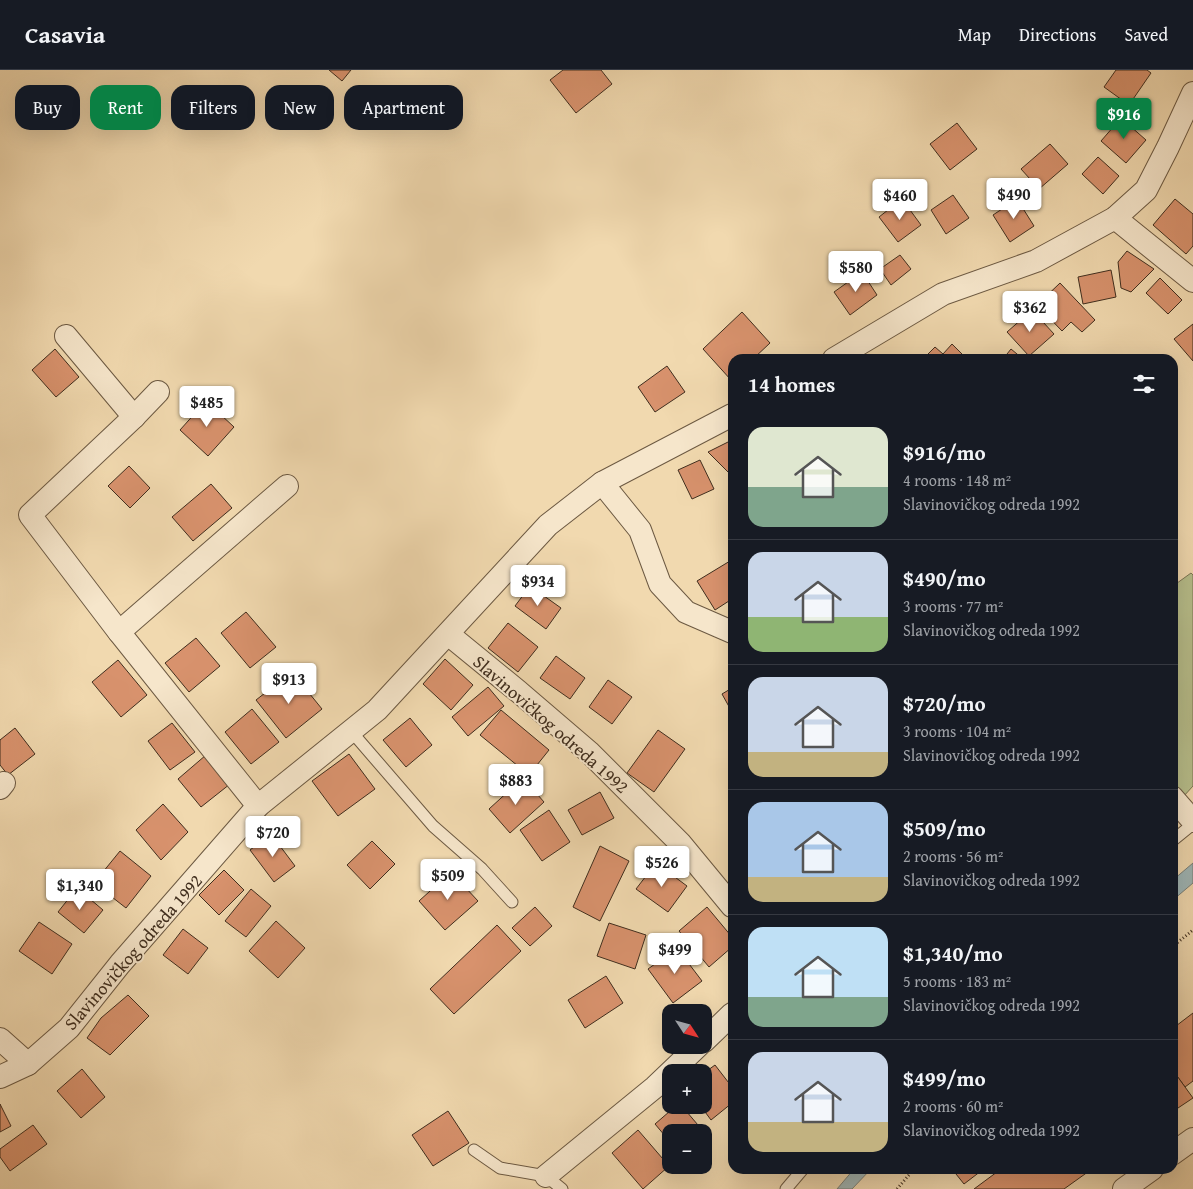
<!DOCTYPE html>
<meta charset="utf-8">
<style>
:root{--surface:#171b24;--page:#20242c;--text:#f1f3f6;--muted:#9ea1a6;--line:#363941;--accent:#0b8043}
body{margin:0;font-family:"Gentium Book Plus",serif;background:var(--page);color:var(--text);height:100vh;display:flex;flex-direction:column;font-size:19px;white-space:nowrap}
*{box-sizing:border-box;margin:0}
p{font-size:16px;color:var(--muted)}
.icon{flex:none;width:28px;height:28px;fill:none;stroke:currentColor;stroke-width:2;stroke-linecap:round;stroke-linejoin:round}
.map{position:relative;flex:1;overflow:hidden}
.sheet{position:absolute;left:728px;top:284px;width:450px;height:820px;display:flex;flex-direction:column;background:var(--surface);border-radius:15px;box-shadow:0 5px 20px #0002}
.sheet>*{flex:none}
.top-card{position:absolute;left:15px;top:15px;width:475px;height:45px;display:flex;gap:10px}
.needle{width:32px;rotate:126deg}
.fabs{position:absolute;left:662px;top:934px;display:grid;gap:10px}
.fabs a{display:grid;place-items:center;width:50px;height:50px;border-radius:10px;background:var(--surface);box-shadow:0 5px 20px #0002;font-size:25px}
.price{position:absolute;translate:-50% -42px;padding:0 11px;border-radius:5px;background:#fff;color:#222;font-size:16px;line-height:32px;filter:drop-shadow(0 1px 2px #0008)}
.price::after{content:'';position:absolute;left:50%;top:30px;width:15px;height:11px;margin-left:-8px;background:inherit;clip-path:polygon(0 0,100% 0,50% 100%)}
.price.current{background:var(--accent);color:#fff}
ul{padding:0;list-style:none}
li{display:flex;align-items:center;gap:15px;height:125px;padding:0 20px}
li+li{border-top:1px solid var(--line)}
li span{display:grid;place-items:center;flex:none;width:140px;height:100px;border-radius:15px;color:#555}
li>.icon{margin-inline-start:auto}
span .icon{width:60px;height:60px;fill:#fffc;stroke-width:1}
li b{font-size:21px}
h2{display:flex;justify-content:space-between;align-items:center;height:60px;padding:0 20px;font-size:21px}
.chip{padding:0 18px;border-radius:15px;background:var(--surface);box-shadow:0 5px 20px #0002;font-size:18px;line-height:45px}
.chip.current{background:var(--accent);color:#fff}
header{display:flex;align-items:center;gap:30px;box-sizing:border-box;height:70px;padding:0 25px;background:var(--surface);border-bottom:1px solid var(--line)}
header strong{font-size:24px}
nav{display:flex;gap:28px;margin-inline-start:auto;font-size:18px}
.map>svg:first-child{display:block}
.green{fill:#b8bf8c;stroke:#7c7655}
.water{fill:#a0b7b7;stroke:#7a807a}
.building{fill:#d8926d;stroke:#402e1e}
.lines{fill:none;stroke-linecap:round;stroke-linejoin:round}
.lane-casing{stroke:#6c5942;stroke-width:13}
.street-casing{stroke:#6c5942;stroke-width:24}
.path{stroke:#402e1e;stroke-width:3;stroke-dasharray:1 2.5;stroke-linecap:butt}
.lane{stroke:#f6e6cb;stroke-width:11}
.street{stroke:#f6e6cb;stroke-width:22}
.labels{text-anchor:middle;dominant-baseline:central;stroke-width:4;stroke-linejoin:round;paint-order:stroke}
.street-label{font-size:18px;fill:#402e1e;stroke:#f6e6cb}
</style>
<header>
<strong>Casavia</strong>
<nav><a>Map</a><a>Directions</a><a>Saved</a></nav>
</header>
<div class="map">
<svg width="1193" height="1119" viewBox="0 0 1193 1119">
<rect width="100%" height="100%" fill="#f1d9af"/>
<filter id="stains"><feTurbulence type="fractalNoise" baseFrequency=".004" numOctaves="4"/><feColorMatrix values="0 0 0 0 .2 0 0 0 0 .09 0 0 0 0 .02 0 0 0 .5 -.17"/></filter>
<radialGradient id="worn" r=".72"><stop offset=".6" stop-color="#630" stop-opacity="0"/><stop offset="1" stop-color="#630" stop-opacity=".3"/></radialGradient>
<!-- green -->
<polygon class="green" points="1191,503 1193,505 1193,716 1173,738 1173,516"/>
<!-- water -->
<g class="water">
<polygon points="1193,793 1193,813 1173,830 1173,810"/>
<polygon points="854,1099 871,1099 852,1119 837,1119"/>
</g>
<!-- building -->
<g class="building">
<polygon points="329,0 351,0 342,11"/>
<polygon points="563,0 601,0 612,14 576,43 550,10"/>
<polygon points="1116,0 1147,0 1151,3 1129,35 1104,17"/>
<polygon points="1121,48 1146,70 1126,93 1101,71"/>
<polygon points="957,53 977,79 950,100 930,74"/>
<polygon points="1050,74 1068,94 1039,119 1021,99"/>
<polygon points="1098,87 1119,106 1103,124 1082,104"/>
<polygon points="953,125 969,148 946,164 931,140"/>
<polygon points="902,129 921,155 898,172 879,147"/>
<polygon points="1017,129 1034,156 1010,172 993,145"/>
<polygon points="1175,129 1193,144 1193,176 1186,184 1153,155"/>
<polygon points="1127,181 1154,199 1131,222 1121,218 1118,192"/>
<polygon points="900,185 911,199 891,215 880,199"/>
<polygon points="1111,200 1116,227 1083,234 1078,207"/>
<polygon points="862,202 877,225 850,245 834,222"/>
<polygon points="1160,208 1182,230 1168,244 1146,223"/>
<polygon points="1060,213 1095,250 1082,262 1071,252 1062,261 1037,235"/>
<polygon points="1032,240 1054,264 1029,286 1007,262"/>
<polygon points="742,242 770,273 753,289 732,289 732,308 731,310 703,279"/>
<polygon points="1193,254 1193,291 1174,269"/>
<polygon points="952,274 967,289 923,289 935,277 943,284"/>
<polygon points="55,279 79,307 56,327 32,300"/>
<polygon points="1011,279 1023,289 1003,289"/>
<polygon points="667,296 685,322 655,342 638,317"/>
<polygon points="206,331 234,357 208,386 180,360"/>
<polygon points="732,370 732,406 708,382"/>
<polygon points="700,390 714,419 692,429 678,400"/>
<polygon points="129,396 150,418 130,438 108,416"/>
<polygon points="211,414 232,438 193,471 172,447"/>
<polygon points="730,491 732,495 732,529 715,540 697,511"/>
<polygon points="530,516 561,538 546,559 515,536"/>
<polygon points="246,542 276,577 250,598 221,563"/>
<polygon points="508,553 538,577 518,602 488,578"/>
<polygon points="196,568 220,596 189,622 165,593"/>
<polygon points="556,586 585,608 570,629 540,608"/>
<polygon points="445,589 473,615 451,640 423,614"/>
<polygon points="118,590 147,625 121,647 92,612"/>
<polygon points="292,602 322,639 286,668 256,630"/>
<polygon points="608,610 632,627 612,654 589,637"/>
<polygon points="488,617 504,636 468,666 452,647"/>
<polygon points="732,618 732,642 722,624"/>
<polygon points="252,639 279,672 251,694 225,662"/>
<polygon points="501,640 549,680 529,705 480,665"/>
<polygon points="410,648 432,675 406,697 383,670"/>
<polygon points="172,653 195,682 170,700 148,671"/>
<polygon points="15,658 35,684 8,705 0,695 0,670"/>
<polygon points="658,660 685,679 654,722 627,703"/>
<polygon points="349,684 375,719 338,746 312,711"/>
<polygon points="206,685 230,714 201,737 178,709"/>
<polygon points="523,708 544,732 510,763 489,739"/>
<polygon points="600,722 614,748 582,765 568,740"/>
<polygon points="163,734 188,762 161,790 136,760"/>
<polygon points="549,740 570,772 542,791 520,760"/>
<polygon points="271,764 295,796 274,812 250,780"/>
<polygon points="372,771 395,794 370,819 347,795"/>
<polygon points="600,776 629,791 600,851 573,837"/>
<polygon points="120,781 151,806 126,838 94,813"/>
<polygon points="656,793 687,816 668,842 636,819"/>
<polygon points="224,800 244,820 219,845 199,825"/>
<polygon points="451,802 478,831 445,860 419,831"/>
<polygon points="77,818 103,840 84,863 58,842"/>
<polygon points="251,819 271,836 246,867 225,851"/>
<polygon points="535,837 552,856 530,876 512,858"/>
<polygon points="707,837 732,867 732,877 709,897 679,861"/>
<polygon points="276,851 305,878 278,908 249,881"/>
<polygon points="39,852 72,874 52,904 19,881"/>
<polygon points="609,853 646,865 635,899 597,886"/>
<polygon points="497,855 521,881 454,944 430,919"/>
<polygon points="183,859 208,878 188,904 163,885"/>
<polygon points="677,878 702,911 673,933 648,899"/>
<polygon points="606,906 623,933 585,958 568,930"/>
<polygon points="128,925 149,946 110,985 87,968 101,948"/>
<polygon points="1193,943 1193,1011 1185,1017 1172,999 1172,959"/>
<polygon points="715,995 732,1017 732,1033 711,1050 700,1035 704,1035 704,1003"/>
<polygon points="82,999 105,1027 81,1048 57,1021"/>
<polygon points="1172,999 1193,1028 1172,1042"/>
<polygon points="0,1034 11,1056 0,1062"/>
<polygon points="677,1035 681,1035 709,1068 704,1072 704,1062 671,1062 671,1073 655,1054"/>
<polygon points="448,1041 469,1073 433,1096 412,1065"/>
<polygon points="33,1055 47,1074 10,1101 0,1087 0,1079"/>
<polygon points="638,1060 669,1096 643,1119 612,1083"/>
<polygon points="952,1099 979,1099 981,1101 964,1114"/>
<polygon points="1001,1099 1092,1099 1064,1119 974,1119"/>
</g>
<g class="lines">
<!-- lane casing -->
<g class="lane-casing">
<g id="lane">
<polyline points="351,661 433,756 482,799 512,832"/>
<polyline points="1172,771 1193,754"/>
<polyline points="474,1080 500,1098 546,1106 562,1119"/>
<polyline points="786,1119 803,1099"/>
</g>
</g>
<!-- street casing -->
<g class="street-casing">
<g id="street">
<polyline points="1115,148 1193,211"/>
<polyline points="66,266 134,347"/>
<polyline points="834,289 943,224 1036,191 1115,148 1146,120 1168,77 1193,23"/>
<polyline points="158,322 134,347 30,445 119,562 258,736"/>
<polyline points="602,413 640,460 660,514 686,542 732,562"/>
<polyline points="119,562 287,416"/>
<polyline points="448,564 519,622 589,682 680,773 732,836"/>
<polyline points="0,718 4,713"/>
<polyline points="1172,727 1193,751"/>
<polyline points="0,969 28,994"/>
<polyline points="704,971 732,944"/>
<polyline points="0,1007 28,994 69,958 120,894 258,736 377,640 548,455 602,413 732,345"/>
<polyline points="1172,1084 1193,1069"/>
<polyline points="546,1106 655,1017 699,975"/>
<polyline points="1124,1119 1152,1099"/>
</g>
</g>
<!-- path -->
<g class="path">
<polyline points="1172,877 1193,860"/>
<polyline points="897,1119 914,1099"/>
</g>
<!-- lane -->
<use href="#lane" class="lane"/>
<!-- street -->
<use href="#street" class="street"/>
</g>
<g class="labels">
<!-- street labels -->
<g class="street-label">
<text transform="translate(551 654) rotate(41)">Slavinovičkog odreda 1992</text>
<text transform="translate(133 882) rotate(-49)">Slavinovičkog odreda 1992</text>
</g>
</g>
<rect width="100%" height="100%" filter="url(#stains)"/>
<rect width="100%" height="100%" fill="url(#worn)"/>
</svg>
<div class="fabs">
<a><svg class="needle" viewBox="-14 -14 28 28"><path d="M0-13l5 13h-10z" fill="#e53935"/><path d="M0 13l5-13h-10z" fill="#9ea1a6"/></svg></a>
<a>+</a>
<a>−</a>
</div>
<b class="price current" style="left:1124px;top:70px">$916</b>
<b class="price" style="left:1014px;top:150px">$490</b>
<b class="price" style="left:900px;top:151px">$460</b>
<b class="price" style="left:856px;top:223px">$580</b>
<b class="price" style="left:1030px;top:263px">$362</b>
<b class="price" style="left:207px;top:358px">$485</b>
<b class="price" style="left:538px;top:537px">$934</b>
<b class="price" style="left:289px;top:635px">$913</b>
<b class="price" style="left:516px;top:736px">$883</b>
<b class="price" style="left:273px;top:788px">$720</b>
<b class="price" style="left:662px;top:818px">$526</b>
<b class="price" style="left:448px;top:831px">$509</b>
<b class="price" style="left:80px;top:841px">$1,340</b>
<b class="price" style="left:675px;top:905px">$499</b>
<div class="top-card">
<a class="chip">Buy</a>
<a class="chip current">Rent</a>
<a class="chip">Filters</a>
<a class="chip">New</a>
<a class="chip">Apartment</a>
</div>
<section class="sheet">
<h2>14 homes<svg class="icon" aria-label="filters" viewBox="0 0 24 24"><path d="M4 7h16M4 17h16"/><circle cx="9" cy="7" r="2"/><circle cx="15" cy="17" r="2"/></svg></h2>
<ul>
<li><span style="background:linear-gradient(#dfe7d0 60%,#7fa58c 0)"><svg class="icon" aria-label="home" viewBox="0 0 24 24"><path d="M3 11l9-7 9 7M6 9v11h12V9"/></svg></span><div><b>$916/mo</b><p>4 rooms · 148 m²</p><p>Slavinovičkog odreda 1992</p></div></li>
<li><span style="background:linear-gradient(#c9d6e8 65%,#8fb573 0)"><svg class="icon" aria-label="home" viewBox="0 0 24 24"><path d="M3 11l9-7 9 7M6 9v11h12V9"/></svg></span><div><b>$490/mo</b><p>3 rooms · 77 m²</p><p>Slavinovičkog odreda 1992</p></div></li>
<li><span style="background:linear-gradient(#c9d6e8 75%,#c2b280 0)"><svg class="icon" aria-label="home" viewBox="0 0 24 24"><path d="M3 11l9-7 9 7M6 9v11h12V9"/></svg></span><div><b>$720/mo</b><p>3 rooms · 104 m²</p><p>Slavinovičkog odreda 1992</p></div></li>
<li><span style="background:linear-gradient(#a9c7e8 75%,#c2b280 0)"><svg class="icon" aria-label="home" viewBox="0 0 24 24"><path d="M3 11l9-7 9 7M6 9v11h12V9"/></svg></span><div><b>$509/mo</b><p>2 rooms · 56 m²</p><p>Slavinovičkog odreda 1992</p></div></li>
<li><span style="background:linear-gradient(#bfe0f5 70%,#7fa58c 0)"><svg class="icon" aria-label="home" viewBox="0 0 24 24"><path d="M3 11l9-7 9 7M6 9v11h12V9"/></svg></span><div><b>$1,340/mo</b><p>5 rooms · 183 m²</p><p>Slavinovičkog odreda 1992</p></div></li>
<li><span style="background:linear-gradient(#c9d6e8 70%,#c2b280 0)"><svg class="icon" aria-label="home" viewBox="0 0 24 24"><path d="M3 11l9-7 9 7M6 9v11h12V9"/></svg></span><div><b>$499/mo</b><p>2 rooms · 60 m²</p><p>Slavinovičkog odreda 1992</p></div></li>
</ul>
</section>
</div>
